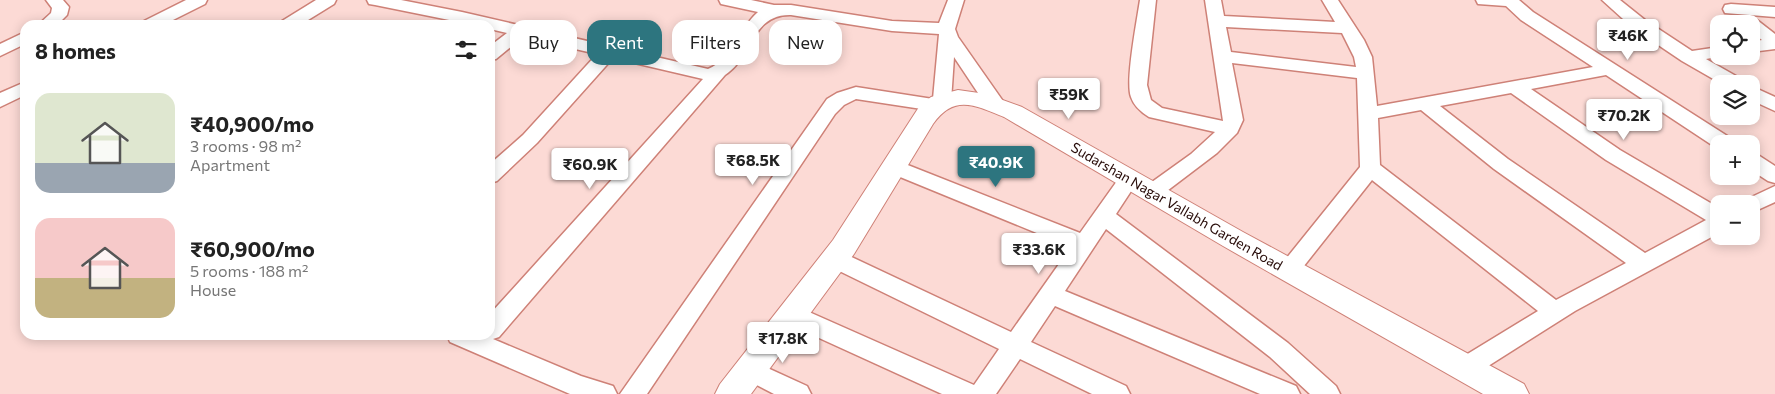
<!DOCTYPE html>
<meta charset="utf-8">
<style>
:root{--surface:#fff;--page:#f6f6f6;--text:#222;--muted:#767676;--accent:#2d757f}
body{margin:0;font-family:Commissioner,sans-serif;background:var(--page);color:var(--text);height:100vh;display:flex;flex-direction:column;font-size:19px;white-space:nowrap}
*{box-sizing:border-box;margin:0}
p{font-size:16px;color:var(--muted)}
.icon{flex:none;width:28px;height:28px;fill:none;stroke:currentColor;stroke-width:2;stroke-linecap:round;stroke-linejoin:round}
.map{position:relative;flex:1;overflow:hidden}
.drawer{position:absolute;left:20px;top:20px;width:475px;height:320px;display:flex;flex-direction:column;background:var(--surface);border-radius:15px;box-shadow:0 2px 12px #0003}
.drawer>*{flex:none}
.guide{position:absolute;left:510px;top:20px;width:475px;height:45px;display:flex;gap:10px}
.fabs{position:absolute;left:1710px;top:15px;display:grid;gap:10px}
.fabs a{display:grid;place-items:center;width:50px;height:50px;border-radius:10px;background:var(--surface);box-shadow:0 2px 12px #0003;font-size:25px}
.price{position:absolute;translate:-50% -42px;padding:0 11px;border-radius:5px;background:#fff;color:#222;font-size:16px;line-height:32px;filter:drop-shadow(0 1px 2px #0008)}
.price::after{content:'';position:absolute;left:50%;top:30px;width:15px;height:11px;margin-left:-8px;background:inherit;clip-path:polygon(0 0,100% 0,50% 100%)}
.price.on{background:var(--accent);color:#fff}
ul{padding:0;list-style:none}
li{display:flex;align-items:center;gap:15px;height:125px;padding:0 15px}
li span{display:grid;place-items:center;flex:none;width:140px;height:100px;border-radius:15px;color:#555}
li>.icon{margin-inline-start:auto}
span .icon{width:60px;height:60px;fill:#fffc;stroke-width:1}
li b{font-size:21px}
h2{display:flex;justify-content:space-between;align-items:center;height:60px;padding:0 15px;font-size:21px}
.tag{padding:0 18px;border-radius:15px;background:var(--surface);box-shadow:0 2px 12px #0003;font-size:18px;line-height:45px}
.tag.on{background:var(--accent);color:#fff}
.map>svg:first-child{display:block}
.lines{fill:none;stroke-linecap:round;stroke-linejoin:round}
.minor-casing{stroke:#ce8177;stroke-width:3}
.tertiary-casing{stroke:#ce8177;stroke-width:2}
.minor{fill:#fff;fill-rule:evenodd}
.tertiary{fill:#fff;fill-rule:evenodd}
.labels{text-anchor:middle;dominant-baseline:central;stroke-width:4;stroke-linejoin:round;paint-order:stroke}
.street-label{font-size:14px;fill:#260a07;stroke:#fff}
</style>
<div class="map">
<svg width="1775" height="394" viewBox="0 0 1775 394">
<rect width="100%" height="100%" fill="#fcdad5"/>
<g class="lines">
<!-- minor casing -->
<g class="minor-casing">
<g id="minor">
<polygon points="46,0 63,0 69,7 67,15 57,25 38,25 51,13 52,8"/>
<polygon points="186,0 207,0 205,4 163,25 141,25 144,21"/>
<polygon points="316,0 336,0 334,4 300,25 279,25 282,21"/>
<path d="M367,0h34l61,12 246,57c24,-9 31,-41 50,-57l-37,-8 -2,-4h32l23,5h17l101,16 47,2 9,-23h16l-9,29 3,8 47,67 -3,4 -7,2 -7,-2 -34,-51 -3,44 -2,4 -14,6 -79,-12 -12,6 -9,9 -188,280h-27l207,-295 10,-6 19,-6 77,12 6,-65 -47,-3 -101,-16c-40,-1 -38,42 -66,60l-226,262 -6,2 88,37 32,10 4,8h-47l-120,-52 -3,-7h43v-21l213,-235 -90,-21 -76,85 -40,38 -7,2v-19l33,-29 74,-81 -74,-17 -27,22 -6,1v-14l17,-13 -17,-4v-4h-16l-99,-20 -6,-1z"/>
<path d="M1140,0h16l-9,85 4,15 11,8 61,13 -18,-121h16l3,16 111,6 -13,-22h16l26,40 8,17 5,49 216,-39 -72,-47 -15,-14 -28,-2 -2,-4h43l14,12 199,127 3,5h-16l-1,5 -112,-74 -75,14 89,61 99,58v25l-144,78 -101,64 -9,3 -9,-3 -4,-7 4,-7 82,-50 -166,-131 -76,96 -8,2 -8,-2 -3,-6 83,-103 -3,-89 -125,-15 11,57 -6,13 -20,20 -58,44 -7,2 -7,-2 -4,-5 4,-5 46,-33 24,-22 -66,-15c-8,-5 -15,-11 -18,-20 -6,-15 6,-77 9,-97zM1226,27l116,6 12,24 2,10 -125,-15zM1511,93l95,67 100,60 -61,33 -137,-94 -68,-53zM1421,110l73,59 132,94 -70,37 -176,-135 -2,-47z"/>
<polygon points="1602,0 1620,0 1645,20 1692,51 1719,47 1719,56 1723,56 1706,59 1743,80 1745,84 1722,84 1682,61 1633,28"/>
<polygon points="1731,4 1775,7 1775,17 1725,13 1723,9 1725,5"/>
<polygon points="1751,19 1757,20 1775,34 1775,49 1751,52 1751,42 1762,40 1751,32 1751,24 1743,24 1745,20"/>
<polygon points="25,32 25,44 0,56 0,44"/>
<polygon points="25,82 25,95 0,107 0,93"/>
<polygon points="1751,86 1775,97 1775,111 1751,100"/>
<polygon points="1751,153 1758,155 1775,166 1775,183 1768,181 1751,170"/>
<polygon points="895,160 1080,233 1122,174 1129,172 1136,174 1139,179 1116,214 1288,343 1336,386 1340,394 1310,394 1270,357 1106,229 1065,291 1296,386 1300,394 1260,394 1055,306 1031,342 1126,386 1130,394 1092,394 1020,359 996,394 942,394 784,322 780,315 784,308 792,306 800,308 974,385 999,349 827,265 824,259 827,253 835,251 843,253 1011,332 1071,247 888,172 885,167 888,162"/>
<polygon points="1775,186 1775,202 1751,213 1751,204 1742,204 1743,201"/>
<polygon points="750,360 807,386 811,394 774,394 741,377 737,370 741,363"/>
</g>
</g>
<!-- tertiary casing -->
<g class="tertiary-casing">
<path id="tertiary" d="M958,90l28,4 36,13 221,125 281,152 5,10h-46l-260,-148 -219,-129c-29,-12 -50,-23 -71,7l-79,130 -103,140h-36l5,-10 113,-144 86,-133 12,-10z"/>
</g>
<!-- minor -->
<use href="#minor" class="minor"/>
<!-- tertiary -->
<use href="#tertiary" class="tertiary"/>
</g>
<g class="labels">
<!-- street labels -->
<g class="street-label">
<text transform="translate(1177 206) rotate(30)">Sudarshan Nagar Vallabh Garden Road</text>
</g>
</g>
</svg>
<div class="fabs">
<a><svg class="icon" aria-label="locate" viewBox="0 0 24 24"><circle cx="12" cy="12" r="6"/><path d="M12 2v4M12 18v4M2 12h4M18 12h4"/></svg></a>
<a><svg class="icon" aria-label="layers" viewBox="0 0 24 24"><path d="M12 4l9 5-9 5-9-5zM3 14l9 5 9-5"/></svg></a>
<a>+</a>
<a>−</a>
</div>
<b class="price" style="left:1628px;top:61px">₹46K</b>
<b class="price" style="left:1069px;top:120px">₹59K</b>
<b class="price" style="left:1624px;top:141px">₹70.2K</b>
<b class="price" style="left:753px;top:186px">₹68.5K</b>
<b class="price on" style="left:996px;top:188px">₹40.9K</b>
<b class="price" style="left:590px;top:190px">₹60.9K</b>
<b class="price" style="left:1039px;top:275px">₹33.6K</b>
<b class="price" style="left:783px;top:364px">₹17.8K</b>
<div class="guide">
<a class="tag">Buy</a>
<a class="tag on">Rent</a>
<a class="tag">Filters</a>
<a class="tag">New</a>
</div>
<section class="drawer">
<h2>8 homes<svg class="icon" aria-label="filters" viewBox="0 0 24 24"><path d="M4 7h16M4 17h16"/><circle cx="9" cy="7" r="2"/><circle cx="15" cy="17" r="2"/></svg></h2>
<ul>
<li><span style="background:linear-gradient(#dfe7d0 70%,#9aa5b1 0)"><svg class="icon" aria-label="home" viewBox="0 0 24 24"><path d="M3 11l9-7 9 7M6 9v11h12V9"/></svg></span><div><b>₹40,900/mo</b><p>3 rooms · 98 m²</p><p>Apartment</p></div></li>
<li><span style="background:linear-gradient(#f6c9c9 60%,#c2b280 0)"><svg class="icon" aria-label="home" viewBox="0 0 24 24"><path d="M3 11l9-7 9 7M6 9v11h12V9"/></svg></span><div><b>₹60,900/mo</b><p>5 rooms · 188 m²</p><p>House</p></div></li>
</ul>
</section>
</div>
